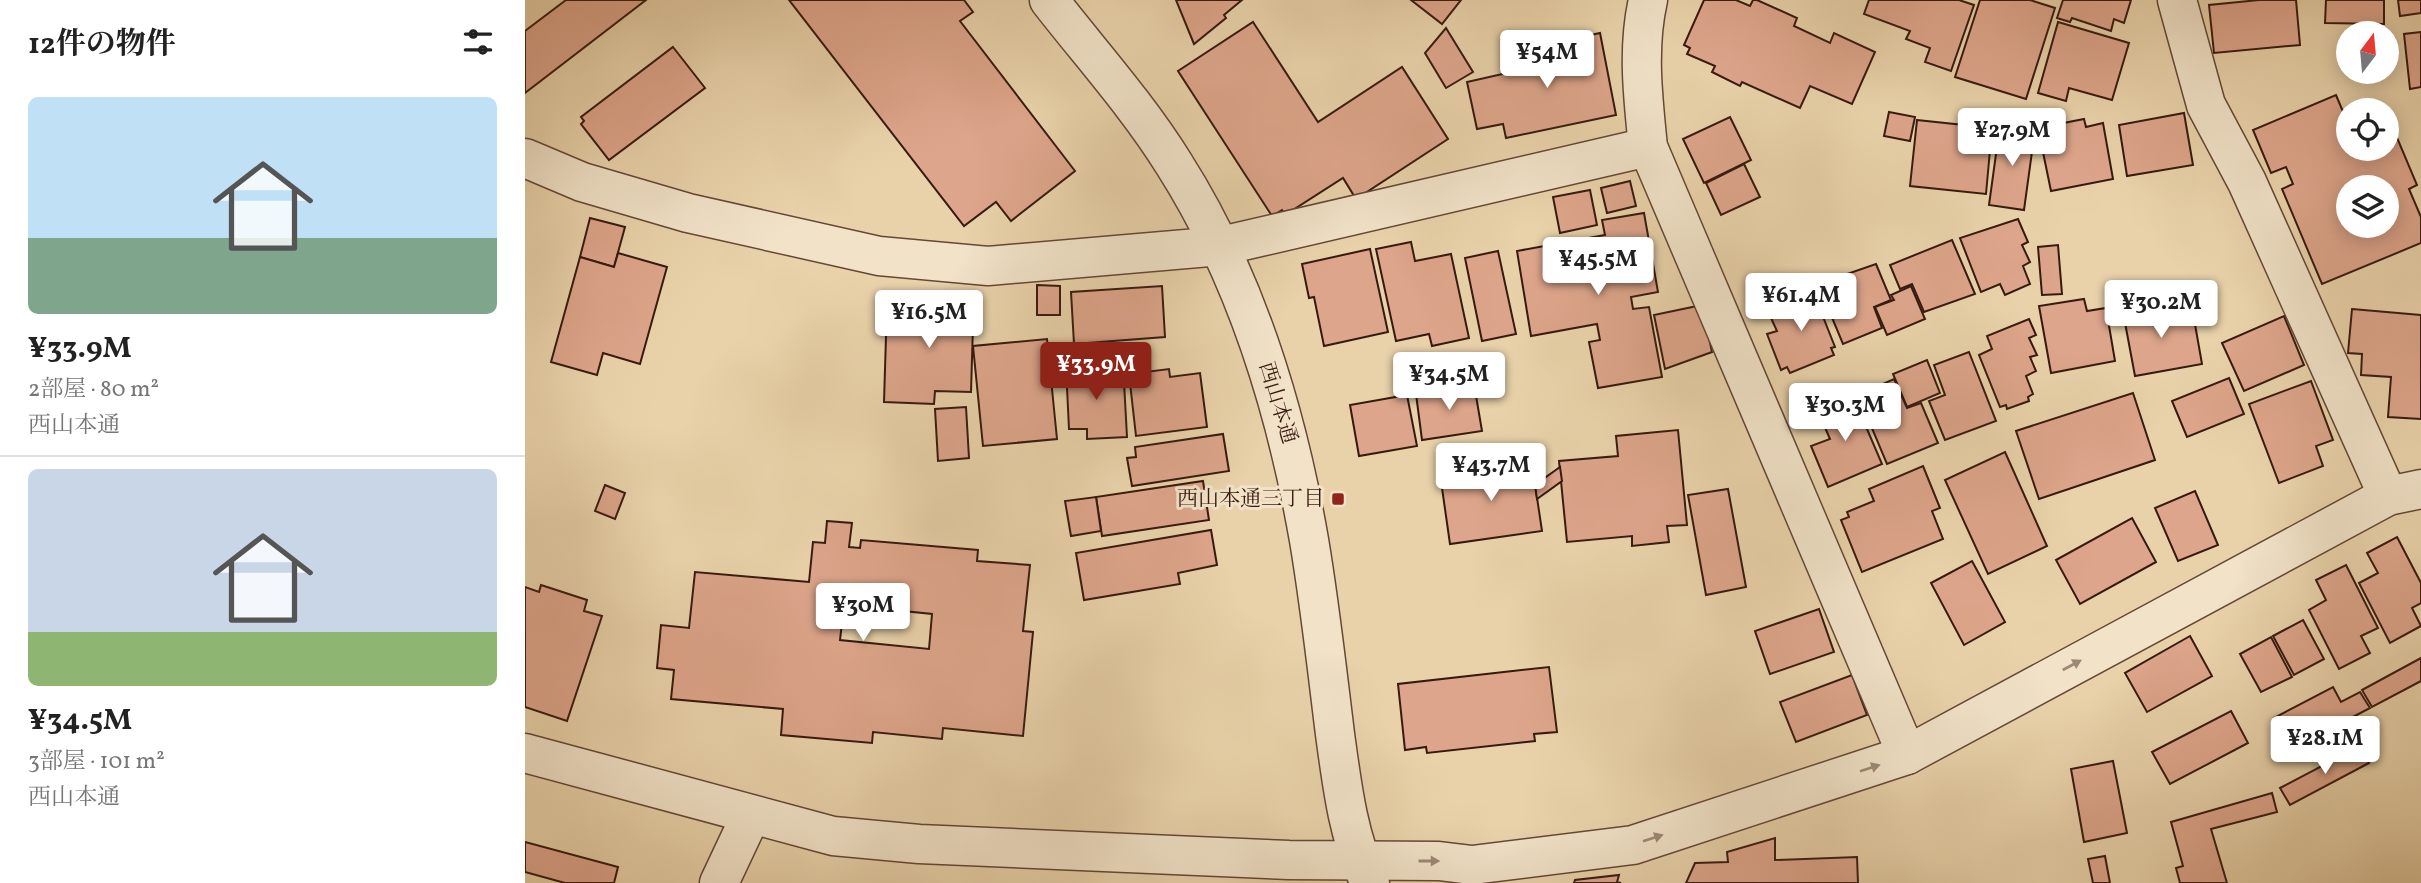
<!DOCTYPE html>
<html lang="ja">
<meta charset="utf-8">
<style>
:root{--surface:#fff;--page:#f6f6f6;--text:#222;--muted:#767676;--line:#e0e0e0;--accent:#8f2418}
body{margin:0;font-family:Vollkorn,"Noto Serif JP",serif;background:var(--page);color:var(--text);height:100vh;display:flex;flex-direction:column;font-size:26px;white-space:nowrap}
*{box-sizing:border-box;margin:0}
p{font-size:23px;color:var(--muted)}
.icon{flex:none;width:38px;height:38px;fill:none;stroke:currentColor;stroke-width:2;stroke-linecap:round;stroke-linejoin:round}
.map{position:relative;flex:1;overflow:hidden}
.panel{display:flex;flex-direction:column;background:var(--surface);width:525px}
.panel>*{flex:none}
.needle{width:46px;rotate:16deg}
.controls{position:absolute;left:1811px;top:21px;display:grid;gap:14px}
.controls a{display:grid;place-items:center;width:63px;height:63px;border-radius:50%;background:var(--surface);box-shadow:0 4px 18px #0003;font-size:35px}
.price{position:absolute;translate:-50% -60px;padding:0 16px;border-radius:7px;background:#fff;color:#222;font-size:23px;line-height:46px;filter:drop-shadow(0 2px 4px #0008)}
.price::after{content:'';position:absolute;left:50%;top:42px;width:21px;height:16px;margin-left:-10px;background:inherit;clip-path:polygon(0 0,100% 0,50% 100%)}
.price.selected{background:var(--accent);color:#fff}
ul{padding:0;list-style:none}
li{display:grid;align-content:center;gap:14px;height:371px;padding:0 28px}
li+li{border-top:2px solid var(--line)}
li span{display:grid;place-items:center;height:217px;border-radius:10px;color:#555}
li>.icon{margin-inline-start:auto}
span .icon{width:126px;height:126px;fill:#fffc;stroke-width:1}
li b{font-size:30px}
h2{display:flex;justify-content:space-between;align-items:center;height:84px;padding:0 28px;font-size:30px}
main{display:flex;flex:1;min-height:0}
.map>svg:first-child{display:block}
.building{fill:#dda58b;stroke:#371a0f;stroke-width:2;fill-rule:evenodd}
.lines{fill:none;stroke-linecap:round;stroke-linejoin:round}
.minor-casing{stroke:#644836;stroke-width:41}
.minor{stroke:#f1e2c8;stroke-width:38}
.oneway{fill:#9d8875}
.poi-dot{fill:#8f2418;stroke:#f1e2c8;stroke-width:2.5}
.labels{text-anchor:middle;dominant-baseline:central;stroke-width:6;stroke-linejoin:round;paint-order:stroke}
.street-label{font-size:21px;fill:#371a0f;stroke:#f1e2c8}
.poi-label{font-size:21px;fill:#371a0f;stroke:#f1e2c8;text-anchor:end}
</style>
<main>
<section class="panel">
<h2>12件の物件<svg class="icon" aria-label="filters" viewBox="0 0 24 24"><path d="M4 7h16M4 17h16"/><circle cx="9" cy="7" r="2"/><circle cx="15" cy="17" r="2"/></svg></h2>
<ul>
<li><span style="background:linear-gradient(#bfe0f5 65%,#7fa58c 0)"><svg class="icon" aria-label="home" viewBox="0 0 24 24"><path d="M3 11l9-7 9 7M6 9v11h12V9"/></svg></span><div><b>¥33.9M</b><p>2部屋 · 80 m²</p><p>西山本通</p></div></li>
<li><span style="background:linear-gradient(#c9d6e8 75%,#8fb573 0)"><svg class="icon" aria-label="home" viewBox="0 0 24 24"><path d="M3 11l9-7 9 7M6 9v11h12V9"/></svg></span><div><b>¥34.5M</b><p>3部屋 · 101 m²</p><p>西山本通</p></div></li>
</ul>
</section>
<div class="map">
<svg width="1896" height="883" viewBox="0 0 1896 883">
<rect width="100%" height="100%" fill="#e9d2aa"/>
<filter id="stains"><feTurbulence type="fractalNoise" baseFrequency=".00286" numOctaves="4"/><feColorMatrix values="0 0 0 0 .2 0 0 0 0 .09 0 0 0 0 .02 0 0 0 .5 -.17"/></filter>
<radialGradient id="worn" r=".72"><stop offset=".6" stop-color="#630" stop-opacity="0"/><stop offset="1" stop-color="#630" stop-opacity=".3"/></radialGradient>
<!-- building -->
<g class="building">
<polygon points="41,0 121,0 0,93 0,31"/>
<polygon points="264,0 439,0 448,12 435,21 550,171 486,221 471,202 439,226"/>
<polygon points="651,0 717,0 699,15 701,18 669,44"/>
<polygon points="886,0 936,0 917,24"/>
<polygon points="1179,0 1211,0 1225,6 1228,0 1232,0 1272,18 1269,26 1305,43 1309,33 1350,52 1327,104 1285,86 1275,108 1217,82 1215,86 1187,72 1190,66 1162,54 1165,48 1159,45"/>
<polygon points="1344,0 1434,0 1449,5 1426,71 1400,62 1405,48 1381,39 1385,31 1339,14"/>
<polygon points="1455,0 1505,0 1530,8 1501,99 1430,77"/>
<polygon points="1538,0 1606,0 1599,23 1589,19 1586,31 1547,18 1545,22 1532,18"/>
<polygon points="1734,0 1771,0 1775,45 1689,53 1684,5"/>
<polygon points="1801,0 1859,0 1859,24 1800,23"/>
<polygon points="1873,0 1896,0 1896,13 1875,16"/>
<polygon points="728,22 793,122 877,67 923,139 831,199 818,178 760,215 757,210 747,216 653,71"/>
<polygon points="1533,22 1604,43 1587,100 1544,88 1541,101 1513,93"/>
<polygon points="921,28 948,72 921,88 900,53"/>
<polygon points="1896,32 1896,87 1885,89 1879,34"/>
<polygon points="1075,33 1091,115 981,138 978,124 952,129 942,82 982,73 981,68 1023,59 1020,45"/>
<polygon points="148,47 180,88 84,160 56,124 59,121 56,117"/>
<path d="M1811,95l13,31v23h38v-26l3,-2 27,64 -8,4 12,28v26l-99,41 -40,-95 11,-5 -7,-17 -15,6 -18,-43zM1824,187h38v39h-38z"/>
<polygon points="1364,112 1390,117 1385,141 1359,136"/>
<polygon points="1659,113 1668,165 1602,176 1594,125"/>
<polygon points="1205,117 1226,160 1179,183 1158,139"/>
<polygon points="1559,119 1561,127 1578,123 1588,179 1526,191 1513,128"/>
<polygon points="1392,120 1467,128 1461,194 1385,186"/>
<polygon points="1475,125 1510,130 1499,210 1464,205"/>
<polygon points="1219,164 1235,197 1196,215 1181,183"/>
<polygon points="1105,181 1111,206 1082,213 1076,188"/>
<polygon points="1065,190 1072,225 1035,233 1028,197"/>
<polygon points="1119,213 1133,292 1106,297 1108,309 1124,307 1137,377 1073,388 1064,342 1075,340 1072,324 1006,336 992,251 1080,235 1077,220"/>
<polygon points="65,218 100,227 89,267 55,257"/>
<polygon points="1493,219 1503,242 1497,245 1505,262 1498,266 1505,284 1480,295 1475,284 1456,292 1435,238"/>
<polygon points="1427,240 1450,294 1399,312 1387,284 1375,289 1365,265"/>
<polygon points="886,242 890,261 926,254 944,338 907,346 904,334 871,341 851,249"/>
<polygon points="1533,245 1537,294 1517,295 1513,247"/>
<polygon points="845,249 863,332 799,346 789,297 784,298 777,264"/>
<polygon points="973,251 991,334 957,341 940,258"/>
<polygon points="93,253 142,267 115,364 78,353 72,375 26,362 55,257 89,267"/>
<polygon points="1351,264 1366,300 1349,307 1357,328 1318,344 1293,284"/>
<polygon points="1285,284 1310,347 1306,348 1309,355 1265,373 1262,367 1256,370 1242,334 1252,331 1246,318 1268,308 1262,293"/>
<polygon points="512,285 535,286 535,315 512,315"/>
<polygon points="637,286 640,337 549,344 546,292"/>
<polygon points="1386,286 1400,319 1362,335 1350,307 1369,300 1366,295"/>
<polygon points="422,292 449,292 446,392 410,391 409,404 359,402 362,304 422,306"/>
<polygon points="1559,299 1562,311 1581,308 1590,361 1526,373 1514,306"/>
<polygon points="1647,303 1649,317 1668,313 1677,364 1610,376 1598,312"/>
<polygon points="1177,305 1187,352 1140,369 1129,315"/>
<polygon points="1827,309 1896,315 1896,419 1863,417 1866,377 1836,375 1837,354 1823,353"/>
<polygon points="1759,316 1779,365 1719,391 1697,343"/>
<polygon points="1504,319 1511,335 1504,338 1512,355 1505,357 1511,371 1501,376 1508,394 1503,397 1504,401 1482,409 1481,405 1475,407 1454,355 1467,349 1462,336"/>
<polygon points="522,339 532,439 458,446 448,346"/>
<polygon points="1444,352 1471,421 1420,440 1404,401 1420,395 1409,365"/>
<polygon points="1402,360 1415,393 1382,407 1368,374"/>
<polygon points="587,365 587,383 599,382 602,437 562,439 562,429 544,429 541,367"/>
<polygon points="644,369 645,377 675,373 682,427 611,436 604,374"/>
<polygon points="1704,378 1719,414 1662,437 1647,401"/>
<polygon points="1369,379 1382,408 1396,403 1413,443 1362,464 1333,395"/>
<polygon points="1786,381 1808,440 1791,446 1798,466 1754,483 1724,404"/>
<polygon points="949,384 957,431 897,440 891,394"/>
<polygon points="1608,393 1630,460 1514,499 1491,431"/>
<polygon points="1327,394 1357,464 1303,487 1286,446 1305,439 1292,409"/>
<polygon points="882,395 892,446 834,456 825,405"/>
<polygon points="441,407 444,458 413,461 410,409"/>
<polygon points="1153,430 1162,525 1142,526 1144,542 1107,546 1107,536 1042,542 1034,461 1093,456 1091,436"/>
<polygon points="698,434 704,471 607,486 602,458 611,457 610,447"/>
<polygon points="1480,452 1522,546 1463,574 1420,480"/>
<polygon points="974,462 975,469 1007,464 1017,531 925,544 917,488 930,486 928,469"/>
<polygon points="1398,466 1415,508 1407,511 1418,539 1337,572 1316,520 1324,517 1322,512 1349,501 1344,489"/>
<polygon points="1035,467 1037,481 1012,499 1010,485"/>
<polygon points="678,481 684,520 577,536 571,497"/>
<polygon points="80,485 100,493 90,519 70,511"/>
<polygon points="1203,489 1221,587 1181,595 1163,495"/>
<polygon points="1670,491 1693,545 1653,561 1630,508"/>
<polygon points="571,497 576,531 546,536 540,501"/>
<polygon points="1607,518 1631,562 1555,604 1531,560"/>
<path d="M302,521l25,2 -3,24 11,1 1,-8 117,10 -1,11 53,4 -7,66 10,1 -10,104 -80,-8 -1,11 -69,-7 -1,11 -91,-8 2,-26 -112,-10 3,-29 -17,-2 4,-43 28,3 6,-56 114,10 4,-40 12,1zM319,605l88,9 -3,35 -89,-9z"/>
<polygon points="686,530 692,565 653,573 655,584 559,600 551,553"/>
<polygon points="1872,537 1896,583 1896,603 1887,608 1896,626 1865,643 1834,583 1853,573 1842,553"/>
<polygon points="1447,561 1480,622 1439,645 1406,583"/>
<polygon points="1821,565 1853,628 1836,636 1845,653 1814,669 1784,610 1801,600 1791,580"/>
<polygon points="16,585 62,600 59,611 77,616 42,721 0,707 0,587 14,592"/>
<polygon points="1294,609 1309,652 1245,674 1230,631"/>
<polygon points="1778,620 1799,659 1769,675 1748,636"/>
<polygon points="1665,636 1687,676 1622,712 1600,673"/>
<polygon points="1746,637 1767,677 1736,692 1715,654"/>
<polygon points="1896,658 1896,681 1847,707 1837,690"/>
<polygon points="1024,667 1032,732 1009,734 1010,741 902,753 901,747 880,750 873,684"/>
<polygon points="1327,675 1342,715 1271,742 1255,702"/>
<polygon points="1808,687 1816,702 1835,692 1845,708 1765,750 1749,718"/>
<polygon points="1706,711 1723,743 1645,784 1627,752"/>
<polygon points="1835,746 1844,763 1765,805 1755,788"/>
<polygon points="1588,761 1602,833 1559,842 1546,769"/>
<polygon points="1747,793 1752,812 1686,829 1702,883 1655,883 1651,868 1658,866 1646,822"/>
<polygon points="1250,838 1250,860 1332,857 1333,883 1161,883 1170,863 1203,862 1202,852"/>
<polygon points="0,842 93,867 89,883 40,883 0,872"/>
<polygon points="1580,856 1585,883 1568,883 1563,859"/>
<polygon points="1094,875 1092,882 1096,883 1049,883 1050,880"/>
</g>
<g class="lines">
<!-- minor casing -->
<g class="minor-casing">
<g id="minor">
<path d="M524,0c42,54 89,106 125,164 72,113 112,245 135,376 11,65 18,130 26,194 7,51 13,103 35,149"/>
<path d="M1123,0c-11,48 -5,98 0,147l259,608"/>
<polyline points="1652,0 1681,105 1722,182 1863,496"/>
<polyline points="0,158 57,182 163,213 354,256 463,266 696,246 1123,147"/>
<polyline points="0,753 308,836 394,844 764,860 914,861 947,865 1108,845 1382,755 1863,496 1896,489"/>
<polyline points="194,883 226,815"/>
</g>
</g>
<!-- minor -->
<use href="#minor" class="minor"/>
</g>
<!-- one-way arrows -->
<defs><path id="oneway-solid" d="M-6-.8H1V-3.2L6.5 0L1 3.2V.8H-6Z" transform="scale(1.75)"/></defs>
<g class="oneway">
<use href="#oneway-solid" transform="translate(1547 665) rotate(-28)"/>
<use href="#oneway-solid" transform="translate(1345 768) rotate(-18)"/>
<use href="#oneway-solid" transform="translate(1128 838) rotate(-18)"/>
<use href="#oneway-solid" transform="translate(904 861)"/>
</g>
<!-- markers -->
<rect class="poi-dot" x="806" y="492" width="14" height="14" rx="3.5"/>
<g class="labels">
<!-- street labels -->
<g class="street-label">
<text transform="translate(752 403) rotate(73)">西山本通</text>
</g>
<!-- poi labels -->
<g class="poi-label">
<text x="799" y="499">西山本通三丁目</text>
</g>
</g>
<rect width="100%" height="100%" filter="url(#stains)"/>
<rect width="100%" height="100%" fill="url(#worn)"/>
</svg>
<div class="controls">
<a><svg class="needle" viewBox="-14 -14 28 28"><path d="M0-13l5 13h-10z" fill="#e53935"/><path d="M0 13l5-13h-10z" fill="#767676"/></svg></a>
<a><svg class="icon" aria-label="locate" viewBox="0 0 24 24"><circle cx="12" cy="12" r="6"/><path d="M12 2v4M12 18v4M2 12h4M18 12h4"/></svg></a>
<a><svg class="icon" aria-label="layers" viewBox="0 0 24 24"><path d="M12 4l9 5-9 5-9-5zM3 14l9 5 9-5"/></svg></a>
</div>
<b class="price" style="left:1022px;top:90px">¥54M</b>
<b class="price" style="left:1487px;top:168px">¥27.9M</b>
<b class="price" style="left:1073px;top:297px">¥45.5M</b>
<b class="price" style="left:1276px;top:333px">¥61.4M</b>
<b class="price" style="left:1636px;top:340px">¥30.2M</b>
<b class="price" style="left:404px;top:350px">¥16.5M</b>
<b class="price selected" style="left:571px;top:402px">¥33.9M</b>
<b class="price" style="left:924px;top:412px">¥34.5M</b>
<b class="price" style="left:1320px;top:443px">¥30.3M</b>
<b class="price" style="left:966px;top:503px">¥43.7M</b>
<b class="price" style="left:338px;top:643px">¥30M</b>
<b class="price" style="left:1800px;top:776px">¥28.1M</b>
</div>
</main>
